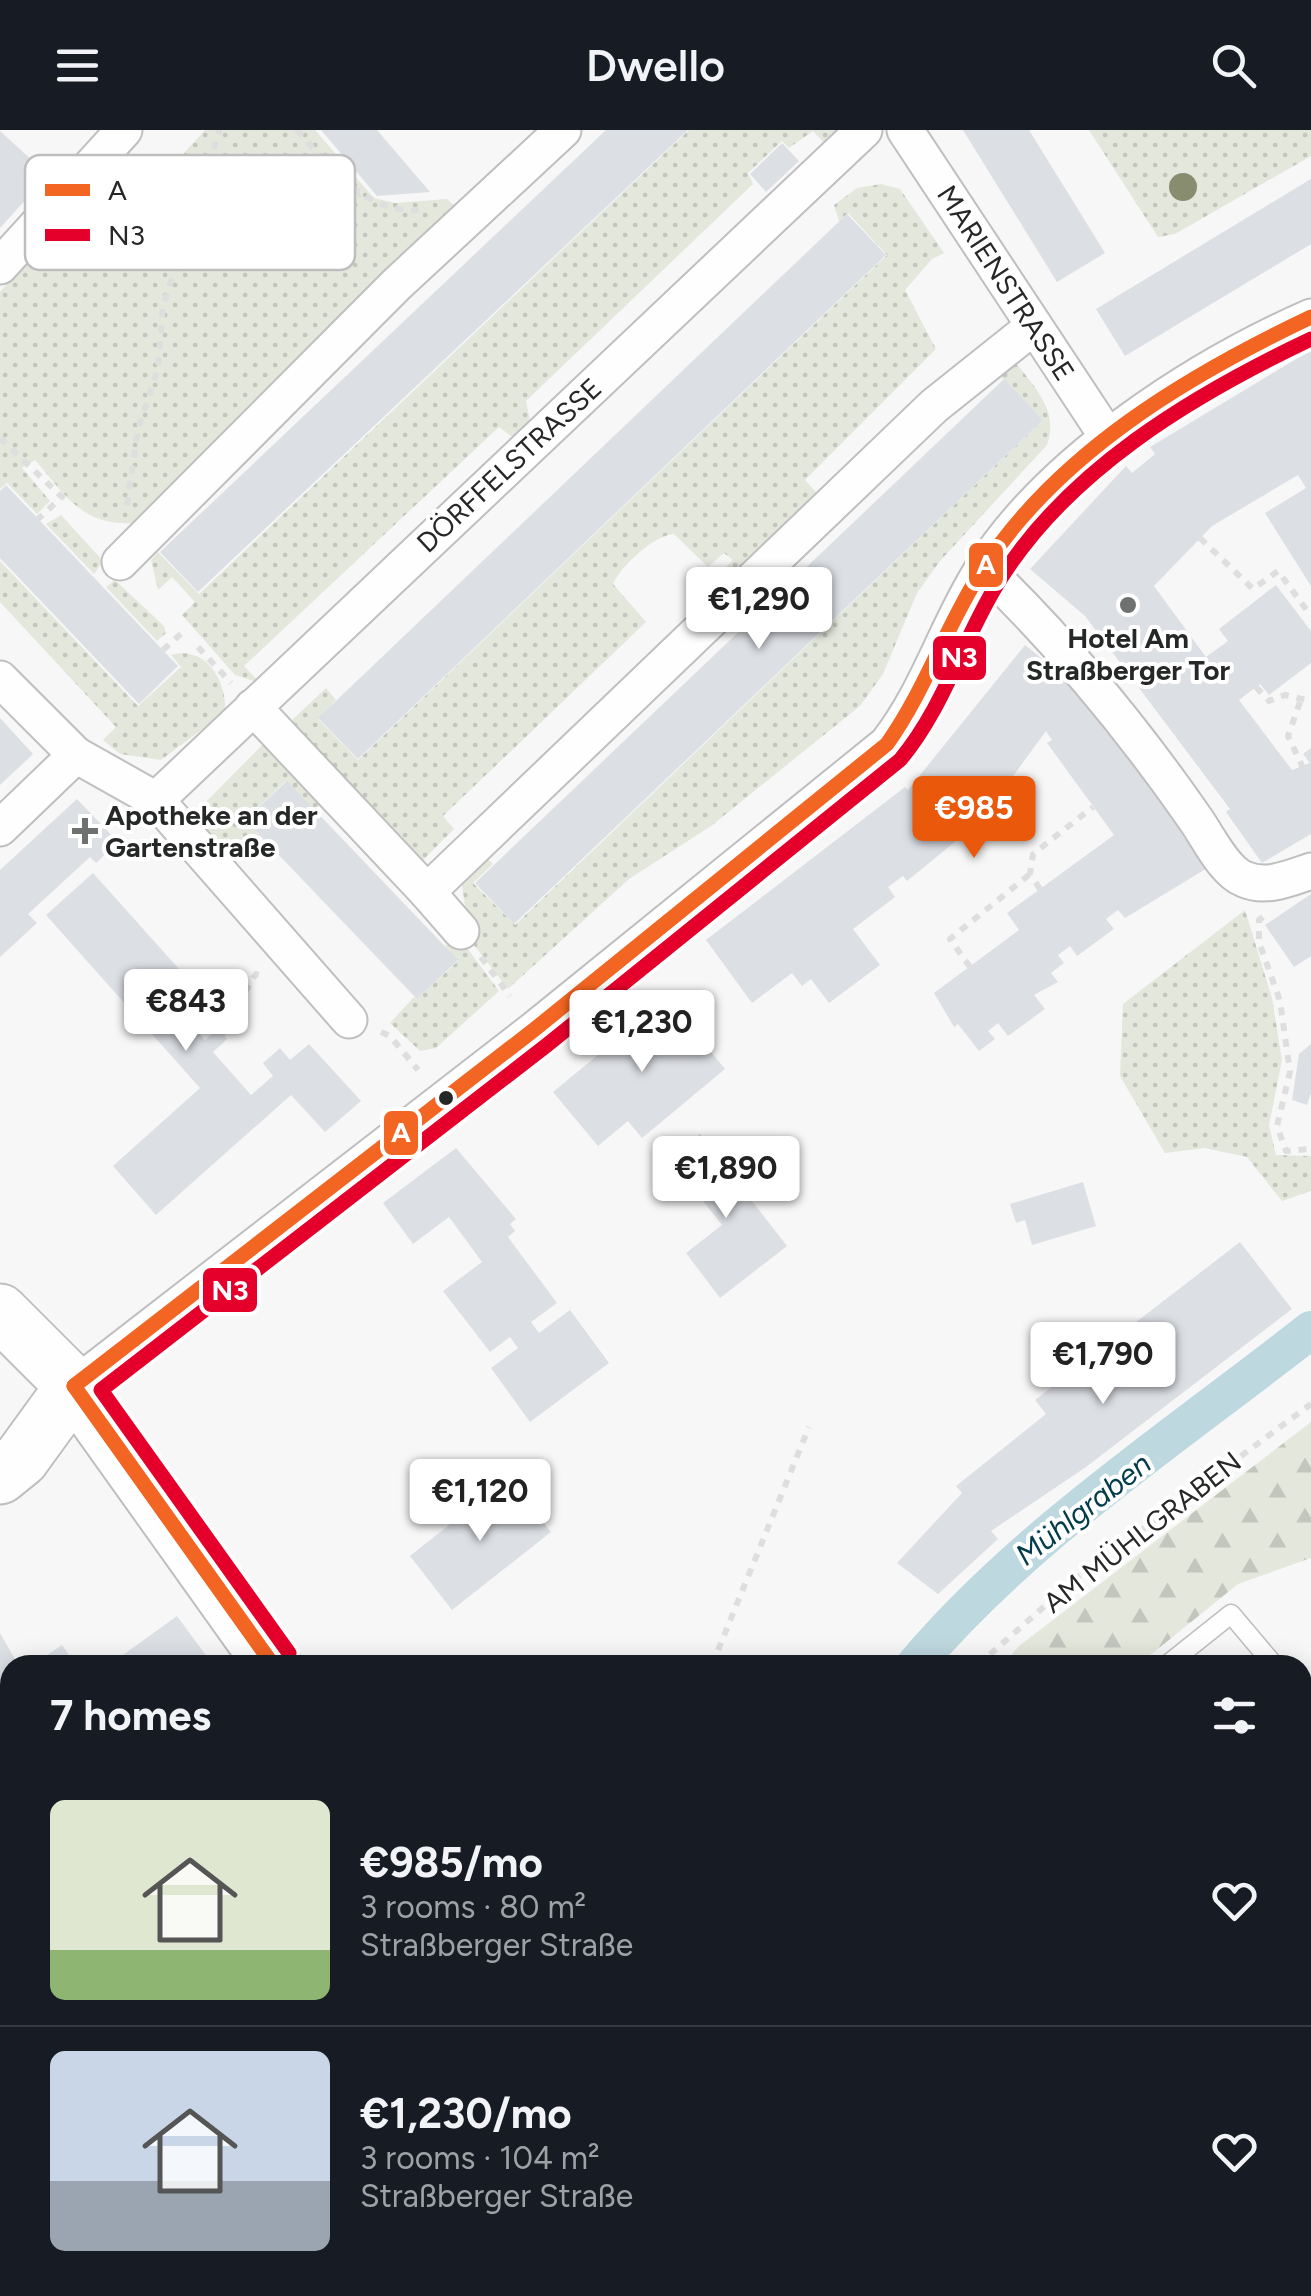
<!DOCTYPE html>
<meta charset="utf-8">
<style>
:root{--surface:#171b24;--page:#242831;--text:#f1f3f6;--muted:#9ea1a6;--line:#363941;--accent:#ea580c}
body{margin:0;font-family:Figtree,sans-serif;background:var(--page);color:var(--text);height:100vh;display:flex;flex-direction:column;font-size:38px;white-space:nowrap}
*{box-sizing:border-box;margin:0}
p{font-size:32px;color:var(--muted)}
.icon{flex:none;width:55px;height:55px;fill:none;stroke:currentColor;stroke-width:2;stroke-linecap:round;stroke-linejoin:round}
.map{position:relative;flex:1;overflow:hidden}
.panel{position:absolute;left:0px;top:1525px;width:1312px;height:642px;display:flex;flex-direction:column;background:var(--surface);border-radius:30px 30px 0 0;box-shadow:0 5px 25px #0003}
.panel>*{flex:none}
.price{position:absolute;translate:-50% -85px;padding:0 22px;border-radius:10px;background:#fff;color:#222;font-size:32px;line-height:65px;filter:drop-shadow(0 2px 5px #0008)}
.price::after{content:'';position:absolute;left:50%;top:60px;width:30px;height:22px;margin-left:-15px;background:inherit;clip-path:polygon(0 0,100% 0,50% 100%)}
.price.current{background:var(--accent);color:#fff}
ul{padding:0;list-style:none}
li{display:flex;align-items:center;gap:30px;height:250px;padding:0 50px}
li+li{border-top:2px solid var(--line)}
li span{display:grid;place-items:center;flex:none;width:280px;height:200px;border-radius:15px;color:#555}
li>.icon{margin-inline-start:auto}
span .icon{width:120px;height:120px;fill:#fffc;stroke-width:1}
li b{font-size:42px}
h2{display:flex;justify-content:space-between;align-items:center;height:120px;padding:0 50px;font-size:42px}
header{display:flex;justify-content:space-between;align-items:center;height:130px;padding:0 50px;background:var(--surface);font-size:45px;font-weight:600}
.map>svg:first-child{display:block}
.green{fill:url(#green-dots)}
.forest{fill:url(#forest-firs)}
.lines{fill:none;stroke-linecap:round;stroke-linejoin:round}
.canal{stroke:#bed8e0;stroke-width:38}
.building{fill:#dcdfe4}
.service-casing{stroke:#bfbfbf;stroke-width:21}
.minor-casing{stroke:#bfbfbf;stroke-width:39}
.primary-casing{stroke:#bfbfbf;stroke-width:59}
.path{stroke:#dedede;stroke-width:6;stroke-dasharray:8 8;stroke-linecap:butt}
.service{stroke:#fefefe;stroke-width:18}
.minor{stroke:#fefefe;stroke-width:35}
.primary{stroke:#fefefe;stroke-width:55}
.bus-1-casing{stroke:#fff;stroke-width:22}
.bus-2-casing{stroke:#fff;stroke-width:22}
.bus-1{stroke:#f26522;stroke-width:15}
.bus-2{stroke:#e4002b;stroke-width:15}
.tree{fill:#888d70}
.poi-dot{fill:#6f7070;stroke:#fff;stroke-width:4}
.bus-dot{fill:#262727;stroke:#fff;stroke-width:4}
.labels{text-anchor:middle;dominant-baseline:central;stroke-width:8;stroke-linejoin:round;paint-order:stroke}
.street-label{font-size:28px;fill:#262727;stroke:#fff}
.poi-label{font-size:28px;font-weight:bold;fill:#262727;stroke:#fff}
.water-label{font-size:30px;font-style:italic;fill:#023b49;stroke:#fff}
.key{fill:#fff;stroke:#bebebe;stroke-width:2.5}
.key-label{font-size:28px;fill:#262727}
.line-badge{stroke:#fff;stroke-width:4}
.badge-label{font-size:28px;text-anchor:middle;font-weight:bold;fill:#fff}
</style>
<header><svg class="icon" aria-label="menu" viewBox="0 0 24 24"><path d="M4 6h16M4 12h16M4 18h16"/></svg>Dwello<svg class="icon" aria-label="search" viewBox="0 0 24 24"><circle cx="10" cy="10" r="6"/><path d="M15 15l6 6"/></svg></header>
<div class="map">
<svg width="1311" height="2166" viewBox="0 0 1311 2166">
<defs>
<pattern id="green-dots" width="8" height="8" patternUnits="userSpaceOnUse" patternTransform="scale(2.5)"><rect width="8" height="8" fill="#e4e7dc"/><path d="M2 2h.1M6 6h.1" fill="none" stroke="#c3c6bd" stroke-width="1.8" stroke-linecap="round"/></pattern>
<pattern id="forest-firs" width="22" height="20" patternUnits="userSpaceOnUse" patternTransform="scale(2.5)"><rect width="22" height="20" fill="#e4e7dc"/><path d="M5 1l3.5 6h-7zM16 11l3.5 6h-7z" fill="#c3c6bd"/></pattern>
</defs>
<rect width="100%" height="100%" fill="#f7f7f7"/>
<!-- green -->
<g class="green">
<path d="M205,0h110l59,68 21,5 52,-4 13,12 -324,312c-53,4 -70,-27 -101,-63l-13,8 28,33 -13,13 -30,-31 -7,6v-197l65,-74 34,29z"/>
<polygon points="689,0 840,0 828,17 813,1 789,18 782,11 748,43 753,54 526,271 530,291 521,303 511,306 499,297 244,536 260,553 235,545 182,485 195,472 172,447 158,460 151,430 158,422 199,464"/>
<polygon points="1089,0 1311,0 1311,26 1175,104 1158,107"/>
<path d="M881,54l19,5 44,64 -12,6 -27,31 31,59 -131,131 21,23 -97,90 -14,-15 18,-18 -9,-7 -16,14 -34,-33c-20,1 -53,32 -61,50l33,38 -203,194 11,13 -33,33 -131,-140 36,-34 10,12 -18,19 40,41 529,-505 -39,-42 -9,8 -5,-16 23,-17z"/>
<path d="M1016,233c20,26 43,48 31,82l-107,116 -23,32 -34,81 -23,32 -149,120 -82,53 -121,110 -38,-49 -8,-55 25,-27 6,6 -20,19 42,42 528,-505 -42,-43z"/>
<polygon points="61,385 103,431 94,444 46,394"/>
<path d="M0,431l138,145 43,-39 -10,-12c35,-10 56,26 54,57l-64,48 -41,-6 -17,-14 13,-13 -116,-125z"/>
<polygon points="115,450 164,496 166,503 157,511 106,457"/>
<polygon points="264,613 326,670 314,680 286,651 245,690 260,706 224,739 196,692 202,676"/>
<polygon points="1245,780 1272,868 1282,930 1269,995 1276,1025 1311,1026 1311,1061 1282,1071 1247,1027 1205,1018 1165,1023 1120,946 1123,874"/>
<polygon points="458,806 499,861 436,918 420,921 390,893 414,867 417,869 458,831 445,816"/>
</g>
<!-- forest -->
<polygon class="forest" points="1311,1292 1311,1428 1238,1454 1138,1535 1003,1535 1019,1516"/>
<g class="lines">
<!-- canal -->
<path class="canal" d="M915,1535c111,-131 261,-229 396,-335"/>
</g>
<!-- building -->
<g class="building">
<polygon points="321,0 377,0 430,62 377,66"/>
<polygon points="606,0 688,0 198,462 160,422"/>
<polygon points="963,0 1029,0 1105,123 1057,152"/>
<polygon points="0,1 48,45 0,98"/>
<polygon points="782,13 799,31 766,62 750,44"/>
<polygon points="1311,49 1311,114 1125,226 1096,179"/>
<polygon points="847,84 886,125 358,629 318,588"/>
<polygon points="1311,220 1311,456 1265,383 1306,358 1298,345 1212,396 1154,456 1206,527 1228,511 1219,499 1276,455 1311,501 1311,533 1269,565 1260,554 1239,570 1292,640 1310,633 1303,624 1311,618 1311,704 1262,733 1226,682 1230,679 1085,486 1030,439 1126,336 1132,343 1155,324 1150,317"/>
<polygon points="1004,249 1043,290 514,794 475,753"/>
<polygon points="6,355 178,536 139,574 0,428 0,361"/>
<polygon points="1025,515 1080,559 1209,737 1125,788 1118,780 1106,789 1114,799 1077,826 1070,816 1058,825 1064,833 1051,843 1058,852 1034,865 1045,879 1008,906 998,893 988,901 995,909 979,921 958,894 954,897 934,863 1019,800 1007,783 1114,705 1047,613 1052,610 1046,601 980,691 976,688 961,707 907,751 903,746 888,757 895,767 853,799 880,835 829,873 811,849 802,856 792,843 752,873 706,810 905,657 908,660"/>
<polygon points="0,588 33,624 0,655"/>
<polygon points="287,651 458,830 417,869 245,690"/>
<polygon points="77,669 118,712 96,733 90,727 28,784 37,793 0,827 0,740"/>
<polygon points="93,743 196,858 175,877 205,910 218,898 227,909 213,922 251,965 273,946 263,933 280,918 290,930 309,914 361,971 325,1002 291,965 156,1085 113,1036 200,958 46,785"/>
<polygon points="1311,764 1311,826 1294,837 1265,795"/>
<polygon points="667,868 685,891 693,885 713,910 706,916 725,939 642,1008 628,991 598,1016 553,962"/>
<polygon points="1311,914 1311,963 1307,975 1292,970 1299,924"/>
<polygon points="700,1004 787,1116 720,1168 686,1123 722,1095 669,1028"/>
<polygon points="456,1018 516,1089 510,1094 515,1101 508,1107 557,1173 531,1192 539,1203 570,1180 609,1233 530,1292 491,1238 518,1218 510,1207 490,1222 443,1161 482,1132 449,1087 413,1114 383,1073"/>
<polygon points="1083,1052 1096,1096 1032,1115 1025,1090 1016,1093 1010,1074"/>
<polygon points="1240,1112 1292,1179 1086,1337 991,1401 998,1409 938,1464 897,1433 962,1363 956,1356 1046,1284 1035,1270"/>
<polygon points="508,1348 551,1402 452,1480 410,1426"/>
<polygon points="177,1486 213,1535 109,1535"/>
<polygon points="0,1503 16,1531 17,1535 10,1535 10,1568 0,1553"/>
<polygon points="62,1515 76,1535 32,1535"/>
<polygon points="1302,1631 1311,1642 1311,1795 1302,1784"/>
<polygon points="10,1717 10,1774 0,1781 0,1724"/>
<polygon points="10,1820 10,1854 7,1850 0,1854 0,1827"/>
<polygon points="10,2121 10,2156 6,2164 0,2160 0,2138"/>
<polygon points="94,2158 137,2158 132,2166 89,2166"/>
<polygon points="407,2158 594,2158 602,2166 398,2166"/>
<polygon points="765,2158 928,2158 918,2166 772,2166"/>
</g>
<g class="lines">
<!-- service casing -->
<g class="service-casing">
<g id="service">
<polyline points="1167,1535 1231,1484 1274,1535"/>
<polyline points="700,2158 708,2166"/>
<polyline points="949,2166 960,2158"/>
</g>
</g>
<!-- minor casing -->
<g class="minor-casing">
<g id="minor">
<polyline points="905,0 1107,306"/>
<polyline points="0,136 124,0"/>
<polyline points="120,432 396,155 563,0"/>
<path d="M983,437c80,77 150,162 213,253 12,17 28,51 48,59 22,10 46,-1 67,-8"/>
<polyline points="0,549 76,625 156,670 349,890"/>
<polyline points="253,577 427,762 934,276 1033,197"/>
<polyline points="156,670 864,0"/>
<polyline points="0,698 76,625"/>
<polyline points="427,762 461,801"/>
<path d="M74,1256l461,-357 352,-285c42,-54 59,-117 95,-174 69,-109 213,-202 329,-253"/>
<polyline points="225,2166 230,2158"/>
</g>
</g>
<!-- primary casing -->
<g class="primary-casing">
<g id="primary">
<polyline points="0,1182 74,1256 273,1535"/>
<polyline points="0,1346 21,1329 74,1256"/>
<polyline points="1097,2158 1103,2166"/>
</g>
</g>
<!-- path -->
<g class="path">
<path d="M297,0c35,40 70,86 128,80"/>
<path d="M177,127c62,-3 127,-37 183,-63"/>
<polyline points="0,308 62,367 38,389"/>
<polyline points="127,375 138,299 158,238 163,176 220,0"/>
<polyline points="1200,408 1253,459 1278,441 1311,486"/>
<polyline points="198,517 231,553"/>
<polyline points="163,520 184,501"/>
<polyline points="1256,557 1269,571 1285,565 1311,571"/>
<polyline points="1300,572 1288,606 1303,638"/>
<polyline points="1040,759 1030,744 1033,724 1093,677"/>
<polyline points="1263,787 1259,790 1259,812 1280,871 1290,942 1277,996 1286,1021 1311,1019"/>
<polyline points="481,827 510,866"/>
<polyline points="970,837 950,809 1030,744"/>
<polyline points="381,902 390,906 418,940"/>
<path d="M222,904c15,-18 20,-41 34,-60l5,2"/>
<polyline points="712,1535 809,1297"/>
<polyline points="978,1535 1073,1451 1311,1274"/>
<polyline points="314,2166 319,2158"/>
</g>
<!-- service -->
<use href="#service" class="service"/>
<!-- minor -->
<use href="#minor" class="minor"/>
<!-- primary -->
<use href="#primary" class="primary"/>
<!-- bus-1 casing -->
<g class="bus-1-casing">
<g id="bus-1">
<path d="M74,1256l461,-357 352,-285c39,-55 59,-118 95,-174 77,-118 205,-194 329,-253"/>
<polyline points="74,1256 273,1535"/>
</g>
</g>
<!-- bus-2 casing -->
<g class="bus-2-casing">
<path id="bus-2" d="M289,1523l-188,-263 446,-345 353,-285c43,-51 62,-118 96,-174 69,-115 197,-191 315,-247"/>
</g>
<!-- bus-1 -->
<use href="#bus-1" class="bus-1"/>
<!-- bus-2 -->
<use href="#bus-2" class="bus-2"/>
</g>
<!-- trees -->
<circle class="tree" cx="1183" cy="57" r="14"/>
<!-- markers -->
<g class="poi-dot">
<circle cx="1128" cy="475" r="10"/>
<path d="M80 686h10v10h10v10h-10v10h-10v-10h-10v-10h10z"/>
</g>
<circle class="bus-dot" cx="446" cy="968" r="9"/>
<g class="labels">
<!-- street labels -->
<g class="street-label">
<text transform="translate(1006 153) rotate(57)">MARIENSTRASSE</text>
<text transform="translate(509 335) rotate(-43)">DÖRFFELSTRASSE</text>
<text transform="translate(1142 1402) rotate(-38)">AM MÜHLGRABEN</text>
</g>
<!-- poi labels -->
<g class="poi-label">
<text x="1128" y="508">Hotel Am<tspan x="1128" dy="32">Straßberger Tor</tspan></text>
<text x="105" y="685" text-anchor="start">Apotheke an der<tspan x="105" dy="32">Gartenstraße</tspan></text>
</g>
<!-- water labels -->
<g class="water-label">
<text transform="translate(1083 1379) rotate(-38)">Mühlgraben</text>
</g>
</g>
<!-- legend -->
<rect x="25" y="25" width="330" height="115" rx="15" class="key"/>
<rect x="45" y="54" width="45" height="12" fill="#f26522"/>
<rect x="45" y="99" width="45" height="12" fill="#e4002b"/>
<g class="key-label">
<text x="108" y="70">A</text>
<text x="108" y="115">N3</text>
</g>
<g class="line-badge">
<rect x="967" y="411" width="38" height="48" rx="10" fill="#f26522"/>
<rect x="931" y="504" width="57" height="48" rx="10" fill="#e4002b"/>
<rect x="382" y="979" width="38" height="48" rx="10" fill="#f26522"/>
<rect x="201" y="1136" width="58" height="48" rx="10" fill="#e4002b"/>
</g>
<g class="badge-label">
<text x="986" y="444">A</text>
<text x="959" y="537">N3</text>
<text x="401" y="1012">A</text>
<text x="230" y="1170">N3</text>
</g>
</svg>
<b class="price" style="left:759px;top:522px">€1,290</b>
<b class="price current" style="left:974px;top:731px">€985</b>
<b class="price" style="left:186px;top:924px">€843</b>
<b class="price" style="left:642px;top:945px">€1,230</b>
<b class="price" style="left:726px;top:1091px">€1,890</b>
<b class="price" style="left:1103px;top:1277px">€1,790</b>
<b class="price" style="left:480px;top:1414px">€1,120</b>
<section class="panel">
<h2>7 homes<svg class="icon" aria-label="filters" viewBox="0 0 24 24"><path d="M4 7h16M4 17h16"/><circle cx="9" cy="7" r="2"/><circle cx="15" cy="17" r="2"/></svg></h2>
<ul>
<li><span style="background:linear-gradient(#dfe7d0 75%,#8fb573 0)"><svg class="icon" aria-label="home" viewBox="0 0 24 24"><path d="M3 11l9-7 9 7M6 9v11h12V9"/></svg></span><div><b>€985/mo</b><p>3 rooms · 80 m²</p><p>Straßberger Straße</p></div><svg class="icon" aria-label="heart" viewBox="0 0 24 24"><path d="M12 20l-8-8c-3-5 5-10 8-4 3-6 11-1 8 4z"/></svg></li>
<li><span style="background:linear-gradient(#c9d6e8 65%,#9aa5b1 0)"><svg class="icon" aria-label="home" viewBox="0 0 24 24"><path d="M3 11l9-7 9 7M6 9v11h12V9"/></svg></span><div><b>€1,230/mo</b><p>3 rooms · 104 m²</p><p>Straßberger Straße</p></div><svg class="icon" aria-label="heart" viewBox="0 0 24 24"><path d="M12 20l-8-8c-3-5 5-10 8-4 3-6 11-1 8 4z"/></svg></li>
</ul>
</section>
</div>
